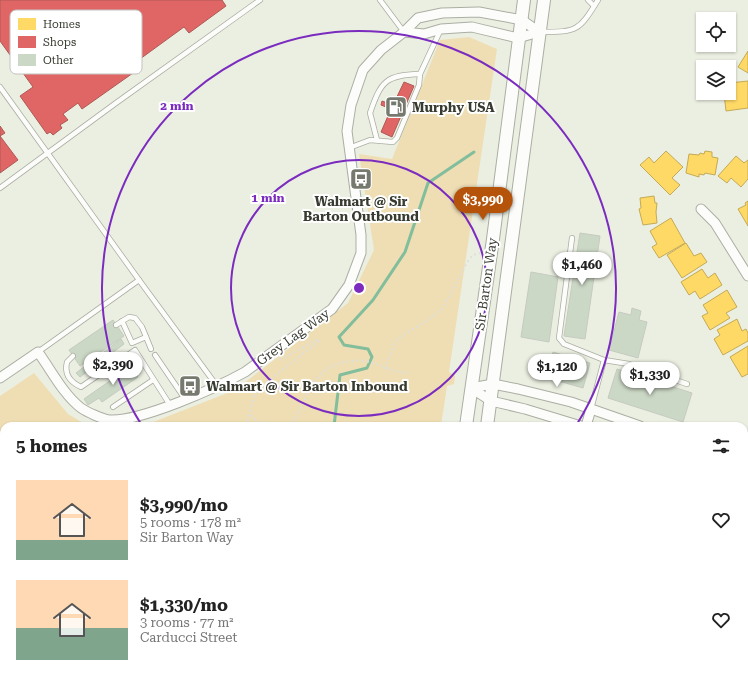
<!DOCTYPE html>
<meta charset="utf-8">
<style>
:root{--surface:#fff;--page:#f6f6f6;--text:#222;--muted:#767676;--accent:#b45309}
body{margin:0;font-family:"Roboto Serif",serif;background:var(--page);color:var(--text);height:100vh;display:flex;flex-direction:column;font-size:15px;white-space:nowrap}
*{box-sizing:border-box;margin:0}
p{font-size:13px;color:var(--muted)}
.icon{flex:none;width:22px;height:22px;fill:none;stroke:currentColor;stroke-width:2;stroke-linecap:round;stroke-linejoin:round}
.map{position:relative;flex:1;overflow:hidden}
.panel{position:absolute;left:0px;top:422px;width:748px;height:256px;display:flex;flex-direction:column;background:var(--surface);border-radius:12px 12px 0 0;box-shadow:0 1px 3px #0004}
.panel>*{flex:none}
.fabs{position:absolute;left:696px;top:12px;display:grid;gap:8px}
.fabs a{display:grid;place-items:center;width:40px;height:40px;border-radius:0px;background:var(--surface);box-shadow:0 1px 3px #0004;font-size:20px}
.price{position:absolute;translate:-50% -34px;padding:0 9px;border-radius:14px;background:#fff;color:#222;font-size:13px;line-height:26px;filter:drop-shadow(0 1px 2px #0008)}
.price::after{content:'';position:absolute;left:50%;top:24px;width:12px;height:9px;margin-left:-6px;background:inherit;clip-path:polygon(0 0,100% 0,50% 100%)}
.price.active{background:var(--accent);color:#fff}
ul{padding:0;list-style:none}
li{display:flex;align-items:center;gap:12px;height:100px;padding:0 16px}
li span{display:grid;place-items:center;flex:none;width:112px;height:80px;border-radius:0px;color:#555}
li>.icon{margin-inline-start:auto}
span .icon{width:48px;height:48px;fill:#fffc;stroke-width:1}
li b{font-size:17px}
h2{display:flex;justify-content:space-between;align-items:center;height:48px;padding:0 16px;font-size:17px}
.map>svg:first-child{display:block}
.green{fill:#efdeb4}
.homes{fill:#ffd966;stroke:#c3aa56}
.shops{fill:#e06666;stroke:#ad5956}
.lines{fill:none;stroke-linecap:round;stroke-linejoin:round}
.stream{stroke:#82bd9c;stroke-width:3}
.building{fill:#ccd8c6;stroke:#c6cbc1}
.lane-casing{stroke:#abaea3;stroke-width:6}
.street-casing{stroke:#abaea3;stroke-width:11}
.secondary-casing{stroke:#abaea3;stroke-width:14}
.path{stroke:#dedfdb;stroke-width:2;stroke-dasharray:2 3;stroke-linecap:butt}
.lane{stroke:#fcfdfa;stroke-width:4.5}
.street{stroke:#fcfdfa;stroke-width:9}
.secondary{stroke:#fcfdfa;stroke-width:12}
.ring{fill:none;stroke:#7b2cbf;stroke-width:2}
.labels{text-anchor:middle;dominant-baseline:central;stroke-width:4;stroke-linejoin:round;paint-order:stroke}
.poi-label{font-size:13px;font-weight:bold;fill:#373b30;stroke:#fff;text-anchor:start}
.street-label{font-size:13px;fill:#373b30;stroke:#fff}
.key{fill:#fff;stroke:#c3c4c1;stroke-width:1}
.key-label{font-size:11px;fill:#373b30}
.centre{fill:#7b2cbf;stroke:#fff;stroke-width:2}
.ring-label{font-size:12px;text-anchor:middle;font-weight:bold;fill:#7b2cbf;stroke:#fff;stroke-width:4;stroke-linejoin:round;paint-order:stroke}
</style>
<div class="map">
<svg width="748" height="678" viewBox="0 0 748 678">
<rect width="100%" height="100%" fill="#ebefe1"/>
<!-- green -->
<g class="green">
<polygon points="469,37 497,49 449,372 455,376 454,384 447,386 441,426 143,426 235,390 348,303 374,250 359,154 392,159 440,40"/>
<polygon points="34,373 68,414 88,426 4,426 4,674 14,674 13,678 0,678 0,396"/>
</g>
<!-- homes -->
<g class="homes">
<polygon points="748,51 748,73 738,67"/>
<polygon points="748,81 748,108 726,111 724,93 729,93 729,83"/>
<polygon points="666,151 683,167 672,178 680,185 670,195 640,165 649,157 654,163"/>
<polygon points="705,151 712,152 712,157 718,158 715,175 705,173 704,175 699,174 699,177 686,173 689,154 699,155 700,153 704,154"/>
<polygon points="736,156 744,163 748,160 748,179 741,187 731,178 727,183 718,176"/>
<polygon points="654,196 655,203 657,203 656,212 657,223 643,225 639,209 641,208 640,198"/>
<polygon points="748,201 748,226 738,209 746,205 745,203"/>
<polygon points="671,218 685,243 659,258 652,247 657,244 650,231"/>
<polygon points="686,243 694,256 701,253 707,262 682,278 667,255"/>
<polygon points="702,269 708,278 715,273 722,285 700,299 695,291 689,295 681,282"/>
<polygon points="727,290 737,307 726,313 730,318 710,330 702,316 708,313 703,305"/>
<polygon points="737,319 742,331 746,329 748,333 748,341 723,355 714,339 720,335 717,330"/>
<polygon points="748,346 748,374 742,377 730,357"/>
</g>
<!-- shops -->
<g class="shops">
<polygon points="0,0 222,0 226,6 189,33 184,27 129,67 133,73 82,109 78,103 63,114 68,120 60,125 62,128 53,135 50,132 47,134 20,96 33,87 0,41"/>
<polygon points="404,82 414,86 392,137 381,132 391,109 381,105 382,101 393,105"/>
<polygon points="0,126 5,133 0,136 18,160 0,173"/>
<polygon points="95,674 222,674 222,678 94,678"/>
<polygon points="222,674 342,674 341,678 222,678"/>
</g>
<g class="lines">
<!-- stream -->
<g class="stream">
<polyline points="334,426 340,375 367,368 372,357 368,349 344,345 339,337 373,300 405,252 428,183 474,152"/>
<polyline points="0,531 4,529"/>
<polyline points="744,653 748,655"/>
</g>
</g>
<!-- building -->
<g class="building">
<polygon points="580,233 600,236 585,339 564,336"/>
<polygon points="531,272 558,277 549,342 521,337"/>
<polygon points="632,308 641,311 639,320 647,322 638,358 609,350 619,312 631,315"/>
<polygon points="113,320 124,336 80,366 69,350"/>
<polygon points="121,339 124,344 80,377 76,373"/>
<polygon points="553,352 590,363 583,388 545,377"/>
<polygon points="131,366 138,377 102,402 99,398 88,405 84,399"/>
<polygon points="617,369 692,393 683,422 608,398"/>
<polygon points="60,674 95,674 94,678 59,678"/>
</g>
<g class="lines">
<!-- lane casing -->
<g class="lane-casing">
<g id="lane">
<polyline points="380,0 404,32"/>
<polyline points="588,0 594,6"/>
<path d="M541,32c36,0 38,-1 57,-32"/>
<polyline points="0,87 139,280"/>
<path d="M377,140l-7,-27c11,-32 16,-38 50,-39"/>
<polyline points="349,148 370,140 393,142 397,138 419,85 420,74 441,29"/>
<polyline points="0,188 116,103 260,0"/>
<polyline points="572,238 559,338 564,344 604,360 591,409"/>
<polyline points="122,321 132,343 146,337"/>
<polyline points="116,325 129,317 135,318 142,327 151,349"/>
<polyline points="38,352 139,280 217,386"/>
<polyline points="155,355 185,399"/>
<path d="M73,356l-6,6c-3,12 3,20 14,25l54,-37 35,55"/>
<polyline points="604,360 629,364 687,384"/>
<polyline points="113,407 153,380"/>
<polyline points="544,677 546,678"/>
<polyline points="46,678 46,674"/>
<polyline points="363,678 363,674"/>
</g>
</g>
<!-- street casing -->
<g class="street-casing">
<g id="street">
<polyline points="404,32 424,34 441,29 472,27 518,38 539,32"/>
<polyline points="701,209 715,223 748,276"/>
<path d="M0,378l38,-26c13,18 25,42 43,56 6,4 21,11 28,12 31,2 107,-32 136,-48l87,-63 17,-24 12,-32v-18l-14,-104 4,-26 12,-35 18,-20 23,-18 14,-14 24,-5 37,-1 43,8 17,12"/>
<polyline points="471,388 493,384 518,389 571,402 640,426"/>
<polyline points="471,388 491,401 525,409 581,426"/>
<polyline points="586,426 591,409"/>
<polyline points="744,438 748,437"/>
<polyline points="611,674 616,678"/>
<polyline points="625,674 626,678"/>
<polyline points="22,678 22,674"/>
</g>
</g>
<!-- secondary casing -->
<g class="secondary-casing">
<g id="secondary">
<polyline points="466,426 493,239 524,0"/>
<polyline points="487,426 544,0"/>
<polyline points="432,678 433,674"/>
<polyline points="452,678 452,674"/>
</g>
</g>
<!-- path -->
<g class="path">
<polyline points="385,369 394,344 401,336 425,322 443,308 468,261 473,255 480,253"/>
<polyline points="250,415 262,425 267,426"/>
<polyline points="246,426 254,397 258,389 319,341 318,339 280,360"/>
<path d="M290,426c20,-26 18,-55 54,-64 6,-1 15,-2 22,-1 15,3 24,11 41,12"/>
<polyline points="0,497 4,497"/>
</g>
<!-- lane -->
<use href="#lane" class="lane"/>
<!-- street -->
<use href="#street" class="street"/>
<!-- secondary -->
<use href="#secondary" class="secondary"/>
</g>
<!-- distance rings -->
<g class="ring">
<circle cx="359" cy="288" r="128"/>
<path d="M141 424A257 257 0 1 1 577 424"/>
</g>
<!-- icons -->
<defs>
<g id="fuel-square" transform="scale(1.15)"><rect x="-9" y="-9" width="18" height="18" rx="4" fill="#767a6e" stroke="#fff"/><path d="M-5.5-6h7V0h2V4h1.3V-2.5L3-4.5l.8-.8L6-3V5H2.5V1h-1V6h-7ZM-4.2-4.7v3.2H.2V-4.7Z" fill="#fff"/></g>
<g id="bus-square" transform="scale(1.15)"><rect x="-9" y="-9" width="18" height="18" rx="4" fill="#767a6e" stroke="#fff"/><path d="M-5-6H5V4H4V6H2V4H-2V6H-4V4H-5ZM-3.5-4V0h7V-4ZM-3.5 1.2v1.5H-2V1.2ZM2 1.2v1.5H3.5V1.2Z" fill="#fff"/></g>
</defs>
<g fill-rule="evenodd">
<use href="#fuel-square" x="396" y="107"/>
<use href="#bus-square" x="361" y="179"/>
<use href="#bus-square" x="190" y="386"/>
</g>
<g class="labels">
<!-- poi labels -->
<g class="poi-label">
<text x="412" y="107">Murphy USA</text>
<text x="361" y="201" text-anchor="middle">Walmart @ Sir<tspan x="361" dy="15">Barton Outbound</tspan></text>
<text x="206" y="386">Walmart @ Sir Barton Inbound</text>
</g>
<!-- street labels -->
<g class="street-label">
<text transform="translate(486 284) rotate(-82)">Sir Barton Way</text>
<text transform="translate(293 337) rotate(-36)">Grey Lag Way</text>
</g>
</g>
<!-- legend -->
<rect x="10" y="10" width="132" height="64" rx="6" class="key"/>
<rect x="18" y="18" width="18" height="12" fill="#ffd966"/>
<rect x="18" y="36" width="18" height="12" fill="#e06666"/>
<rect x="18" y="54" width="18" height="12" fill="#ccd8c6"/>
<g class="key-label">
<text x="43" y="28">Homes</text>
<text x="43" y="46">Shops</text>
<text x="43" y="64">Other</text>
</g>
<circle cx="359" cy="288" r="6" class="centre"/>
<g class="ring-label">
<text x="177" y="110">2 min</text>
<text x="268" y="202">1 min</text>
</g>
</svg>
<div class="fabs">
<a><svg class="icon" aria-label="locate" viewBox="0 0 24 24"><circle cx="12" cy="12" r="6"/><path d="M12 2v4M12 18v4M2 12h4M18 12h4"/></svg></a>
<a><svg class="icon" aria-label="layers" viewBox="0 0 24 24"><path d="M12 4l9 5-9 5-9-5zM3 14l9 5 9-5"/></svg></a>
</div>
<b class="price active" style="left:483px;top:221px">$3,990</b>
<b class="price" style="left:582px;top:286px">$1,460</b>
<b class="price" style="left:113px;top:386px">$2,390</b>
<b class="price" style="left:557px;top:388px">$1,120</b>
<b class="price" style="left:650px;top:396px">$1,330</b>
<section class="panel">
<h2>5 homes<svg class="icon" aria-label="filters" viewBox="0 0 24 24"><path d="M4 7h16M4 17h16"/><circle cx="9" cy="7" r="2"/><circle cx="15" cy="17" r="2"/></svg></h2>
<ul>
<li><span style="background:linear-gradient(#ffd9b3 75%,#7fa58c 0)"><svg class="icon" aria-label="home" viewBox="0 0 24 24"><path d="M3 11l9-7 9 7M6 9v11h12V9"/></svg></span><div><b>$3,990/mo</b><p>5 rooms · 178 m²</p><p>Sir Barton Way</p></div><svg class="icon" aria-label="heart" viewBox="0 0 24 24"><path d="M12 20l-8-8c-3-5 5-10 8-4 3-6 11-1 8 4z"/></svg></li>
<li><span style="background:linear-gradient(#ffd9b3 60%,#7fa58c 0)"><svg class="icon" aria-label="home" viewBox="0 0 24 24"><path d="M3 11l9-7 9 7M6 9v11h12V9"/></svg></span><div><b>$1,330/mo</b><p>3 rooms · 77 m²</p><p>Carducci Street</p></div><svg class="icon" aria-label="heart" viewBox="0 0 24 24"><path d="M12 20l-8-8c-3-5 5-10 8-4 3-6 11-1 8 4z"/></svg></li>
</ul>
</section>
</div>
